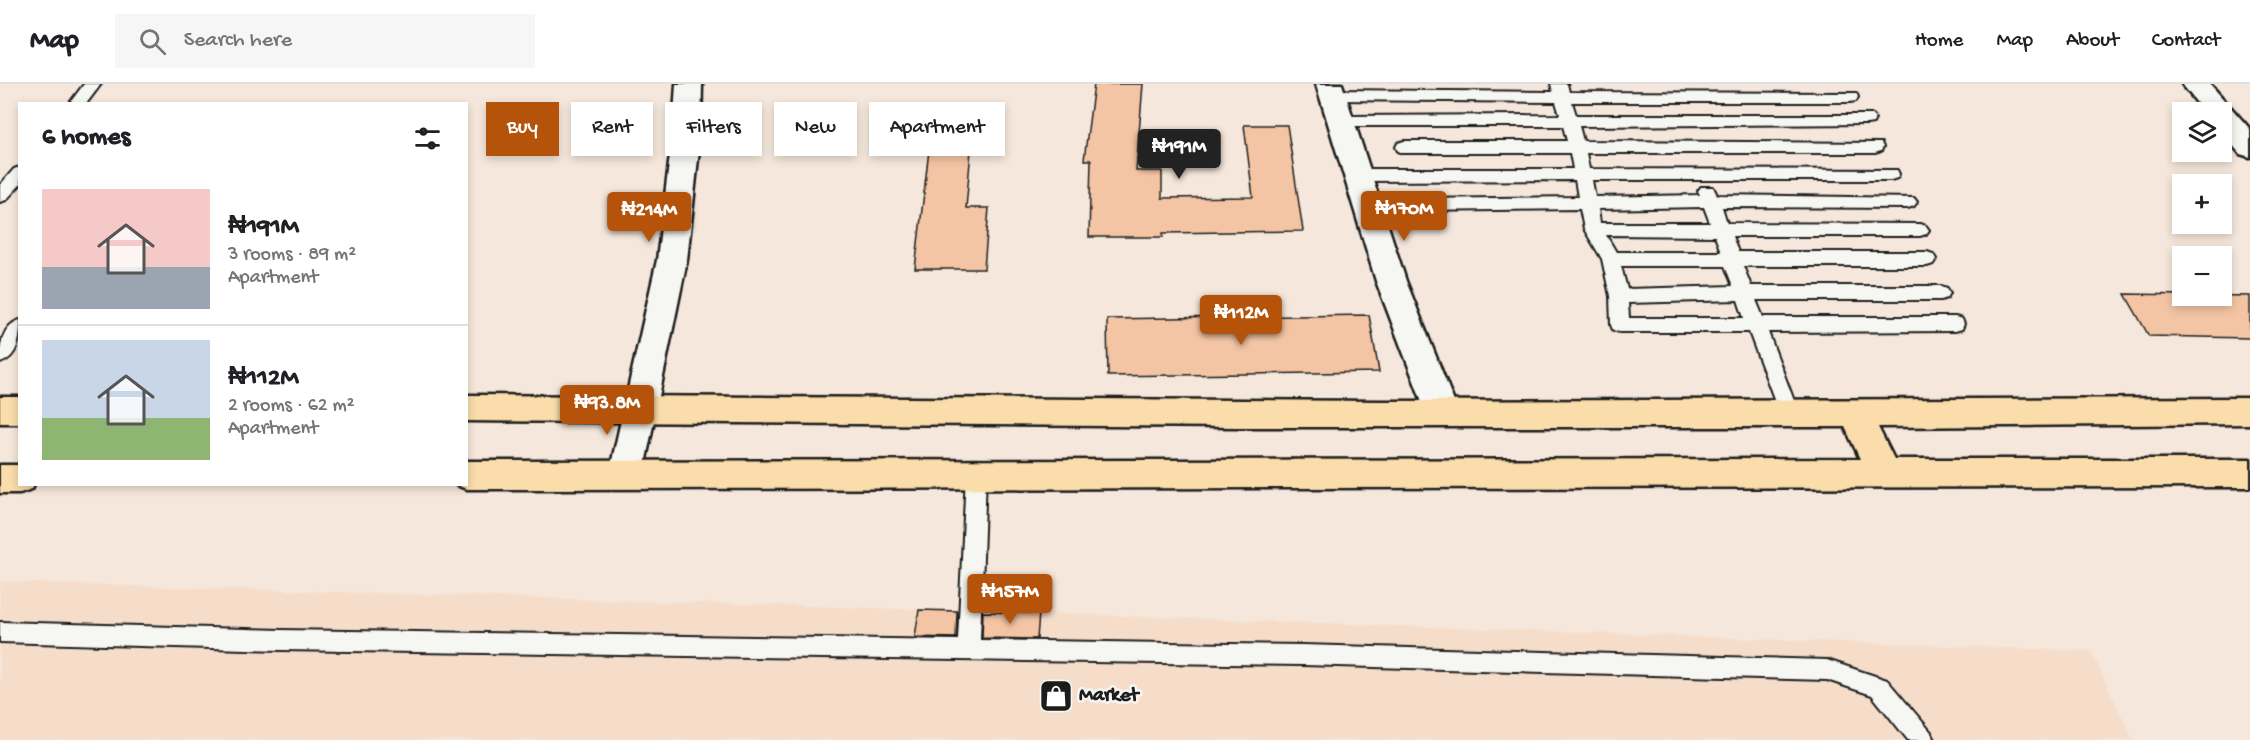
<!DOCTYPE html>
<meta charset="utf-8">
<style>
:root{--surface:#fff;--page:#f6f6f6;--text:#202124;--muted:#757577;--line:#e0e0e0;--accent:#b45309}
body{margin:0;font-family:"Gochi Hand",sans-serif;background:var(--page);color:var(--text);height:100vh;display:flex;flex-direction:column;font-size:22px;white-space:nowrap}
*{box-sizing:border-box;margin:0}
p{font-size:20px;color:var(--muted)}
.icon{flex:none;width:33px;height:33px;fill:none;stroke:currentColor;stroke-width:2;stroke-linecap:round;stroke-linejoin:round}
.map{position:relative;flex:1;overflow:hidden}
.drawer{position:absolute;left:18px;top:18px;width:450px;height:384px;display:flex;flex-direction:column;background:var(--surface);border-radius:0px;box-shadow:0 3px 9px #0003}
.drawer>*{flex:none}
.hud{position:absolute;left:486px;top:18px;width:570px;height:54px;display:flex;gap:12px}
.tools{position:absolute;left:2172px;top:18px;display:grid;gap:12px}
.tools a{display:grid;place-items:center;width:60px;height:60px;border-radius:0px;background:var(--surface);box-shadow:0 3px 9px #0003;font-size:30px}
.price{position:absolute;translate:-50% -51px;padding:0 14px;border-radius:6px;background:var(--accent);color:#fff;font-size:20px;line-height:39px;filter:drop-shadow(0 2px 3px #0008)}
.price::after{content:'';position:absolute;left:50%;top:36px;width:18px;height:14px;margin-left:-9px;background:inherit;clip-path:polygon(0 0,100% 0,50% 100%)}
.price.current{background:#222;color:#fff}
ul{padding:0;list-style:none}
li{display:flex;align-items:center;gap:18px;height:150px;padding:0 24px}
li+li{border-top:2px solid var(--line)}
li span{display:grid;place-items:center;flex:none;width:168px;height:120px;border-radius:0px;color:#555}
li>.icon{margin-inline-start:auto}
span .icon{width:72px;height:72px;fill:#fffc;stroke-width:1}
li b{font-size:26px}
h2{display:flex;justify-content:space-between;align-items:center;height:72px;padding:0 24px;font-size:26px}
.tag{padding:0 21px;border-radius:0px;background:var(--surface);box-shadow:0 3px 9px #0003;font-size:21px;line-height:54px}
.tag.current{background:var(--accent);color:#fff}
header{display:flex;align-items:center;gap:36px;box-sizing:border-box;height:84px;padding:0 30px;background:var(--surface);border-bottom:2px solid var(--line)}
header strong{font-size:28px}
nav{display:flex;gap:33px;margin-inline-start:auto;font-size:21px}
.search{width:420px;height:54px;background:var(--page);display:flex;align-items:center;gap:15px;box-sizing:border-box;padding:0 21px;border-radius:0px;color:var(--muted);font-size:22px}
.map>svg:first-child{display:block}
.built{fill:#f5ddca}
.building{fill:#f4c5a4;stroke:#1c1c1c;stroke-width:1.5}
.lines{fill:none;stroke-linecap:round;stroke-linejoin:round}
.service-casing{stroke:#1c1c1c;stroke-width:4}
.minor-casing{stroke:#1c1c1c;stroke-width:5}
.secondary-casing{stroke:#1c1c1c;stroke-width:5}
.primary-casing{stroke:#1c1c1c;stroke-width:5}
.service{fill:#f6f6f2;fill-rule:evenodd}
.minor{fill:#f6f6f2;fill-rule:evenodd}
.secondary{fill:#f6f6f2;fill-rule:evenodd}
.primary{fill:#faddab;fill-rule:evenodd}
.labels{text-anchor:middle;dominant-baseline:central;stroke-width:5;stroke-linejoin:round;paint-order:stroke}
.poi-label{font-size:20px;font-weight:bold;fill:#1c1c1c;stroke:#f6f6f2;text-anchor:start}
</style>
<header>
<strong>Map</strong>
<div class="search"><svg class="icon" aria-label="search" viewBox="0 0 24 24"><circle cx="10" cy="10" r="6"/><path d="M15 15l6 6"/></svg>Search here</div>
<nav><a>Home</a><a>Map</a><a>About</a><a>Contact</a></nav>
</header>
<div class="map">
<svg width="2250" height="656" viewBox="0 0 2250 656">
<rect width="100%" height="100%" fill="#f5e7db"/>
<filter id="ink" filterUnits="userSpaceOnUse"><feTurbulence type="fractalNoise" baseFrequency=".0167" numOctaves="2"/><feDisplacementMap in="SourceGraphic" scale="12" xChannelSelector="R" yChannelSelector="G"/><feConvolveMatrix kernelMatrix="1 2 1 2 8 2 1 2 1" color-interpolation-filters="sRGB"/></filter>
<g filter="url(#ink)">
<!-- built -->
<polygon class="built" points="0,498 1039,529 2091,567 2133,656 0,656"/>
<!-- building -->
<g class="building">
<polygon points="1094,0 1143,0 1136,87 1162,87 1162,114 1253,113 1244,41 1287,41 1303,147 1163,149 1163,153 1089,153 1091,76 1084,76"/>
<polygon points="929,66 971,66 966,124 989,124 984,185 915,185"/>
<polygon points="2125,210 2250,212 2250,254 2149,252"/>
<polygon points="1369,231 1379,288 1108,292 1107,235"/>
<polygon points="919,526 957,527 956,554 915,553"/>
<polygon points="983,528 1039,529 1037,555 982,554"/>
</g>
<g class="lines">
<!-- service casing -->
<g class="service-casing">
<g id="service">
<polygon points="84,0 101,0 86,20 69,20"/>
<path d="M1551,0h16l2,8 287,1 2,4 -2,4 -6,1h-278l4,13h297l2,4 -2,4 -6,1 -288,2 4,15 298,2 2,4 -2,4 -6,2h-289l3,16 308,1 2,4 -2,4 -6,2h-299l3,17 105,-2 -2,-4 3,-4h12l4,8 197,3 3,4 -3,4 -6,2 -186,-1 5,16 193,1 6,2 3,4 -3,4 -6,2h-188l6,16h189l6,2 3,5 -3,5 -6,2h-184l8,20h190l6,2 3,5 -3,5 -6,2h-185l7,17h192l7,2 2,5 -2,5 -7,2 -187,1 31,82 -3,6 -7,2 -7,-2 -33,-88h-129l-7,-2 -2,-5 -1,-29 -8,-37 -18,-30 -4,-20 -159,2 -6,-2 -3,-4 3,-4 6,-2 157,-2 -3,-17 -218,1 -6,-2 -2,-4 2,-4 6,-2h216l-3,-16h-166l-6,-2 -2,-4 2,-4 6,-2h163l-4,-15h-223l-6,-1 -2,-4 2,-4 6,-1 220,-1 -4,-13 -224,-2 -6,-1 -2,-4 2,-4 6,-1 221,2zM1704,123l6,16h-110l-2,-14zM1606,151l109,1 6,16h-105zM1621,182h104l8,20 -106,3zM1738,216l6,18h-115l-1,-15z"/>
<polygon points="20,83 20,101 6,116 0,118 0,101 14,85"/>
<path d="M20,236c0,17 -1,37 -20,43 0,-16 1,-37 20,-43z"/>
<polygon points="976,383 983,385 986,391 980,556 1303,561 1827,576 1887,596 1931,648 1935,656 1908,656 1872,611 1827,596 1303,581 281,566 0,558 0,538 281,546 958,556 966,391 969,385"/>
</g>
</g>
<!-- minor casing -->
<g class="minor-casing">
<g id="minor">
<polygon points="1316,0 1342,0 1406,197 1458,328 1454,337 1442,341 1430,337 1426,328 1376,197"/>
<polygon points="2182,0 2210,0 2250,45 2250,73 2240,70 2222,48 2222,28 2204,28"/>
</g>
</g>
<!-- secondary casing -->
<g class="secondary-casing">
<polygon id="secondary" points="676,0 702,0 701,47 687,176 643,390 638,400 626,404 614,400 609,390 657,176 673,47"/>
</g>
<!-- primary casing -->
<g class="primary-casing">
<g id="primary">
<polygon points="466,311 1383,317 2250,314 2250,340 1878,343 1894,375 2250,375 2250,403 466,405 454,400 466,400 466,377 1860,375 1845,343 1238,343 466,337"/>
<rect x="0" y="313" width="20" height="26"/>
<polygon points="0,381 20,381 20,400 34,400 32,405 20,409 0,409"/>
</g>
</g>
<!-- service -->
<use href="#service" class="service"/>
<!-- minor -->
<use href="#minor" class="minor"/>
<!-- secondary -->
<use href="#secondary" class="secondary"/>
<!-- primary -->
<use href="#primary" class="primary"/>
</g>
</g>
<!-- icons -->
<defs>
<g id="shop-square" transform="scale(1.725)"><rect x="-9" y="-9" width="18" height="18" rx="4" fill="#1c1c1c" stroke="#f6f6f2"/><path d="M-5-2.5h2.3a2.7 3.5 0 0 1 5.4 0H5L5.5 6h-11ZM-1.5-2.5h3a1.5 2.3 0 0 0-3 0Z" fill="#fff"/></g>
</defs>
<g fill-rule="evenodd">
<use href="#shop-square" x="1056" y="612"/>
</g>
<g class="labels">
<!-- poi labels -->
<g class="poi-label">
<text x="1079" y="612">Market</text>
</g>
</g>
</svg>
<div class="tools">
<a><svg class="icon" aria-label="layers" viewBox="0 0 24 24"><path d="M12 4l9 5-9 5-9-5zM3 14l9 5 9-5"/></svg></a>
<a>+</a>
<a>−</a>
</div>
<b class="price current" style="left:1179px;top:96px">₦191M</b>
<b class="price" style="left:1404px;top:158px">₦170M</b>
<b class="price" style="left:649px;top:159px">₦214M</b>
<b class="price" style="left:1241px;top:262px">₦112M</b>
<b class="price" style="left:607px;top:352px">₦93.8M</b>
<b class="price" style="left:1010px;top:541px">₦157M</b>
<div class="hud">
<a class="tag current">Buy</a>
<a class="tag">Rent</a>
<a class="tag">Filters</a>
<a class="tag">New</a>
<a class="tag">Apartment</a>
</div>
<section class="drawer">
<h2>6 homes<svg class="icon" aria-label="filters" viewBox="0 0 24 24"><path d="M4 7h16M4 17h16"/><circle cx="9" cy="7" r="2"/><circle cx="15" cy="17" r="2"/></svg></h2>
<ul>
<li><span style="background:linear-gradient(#f6c9c9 65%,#9aa5b1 0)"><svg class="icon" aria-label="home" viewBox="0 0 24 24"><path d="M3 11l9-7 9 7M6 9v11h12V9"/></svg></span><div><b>₦191M</b><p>3 rooms · 89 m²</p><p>Apartment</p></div></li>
<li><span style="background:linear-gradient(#c9d6e8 65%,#8fb573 0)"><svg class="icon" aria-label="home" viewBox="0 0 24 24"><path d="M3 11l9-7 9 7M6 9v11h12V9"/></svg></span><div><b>₦112M</b><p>2 rooms · 62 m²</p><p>Apartment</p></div></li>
</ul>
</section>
</div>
